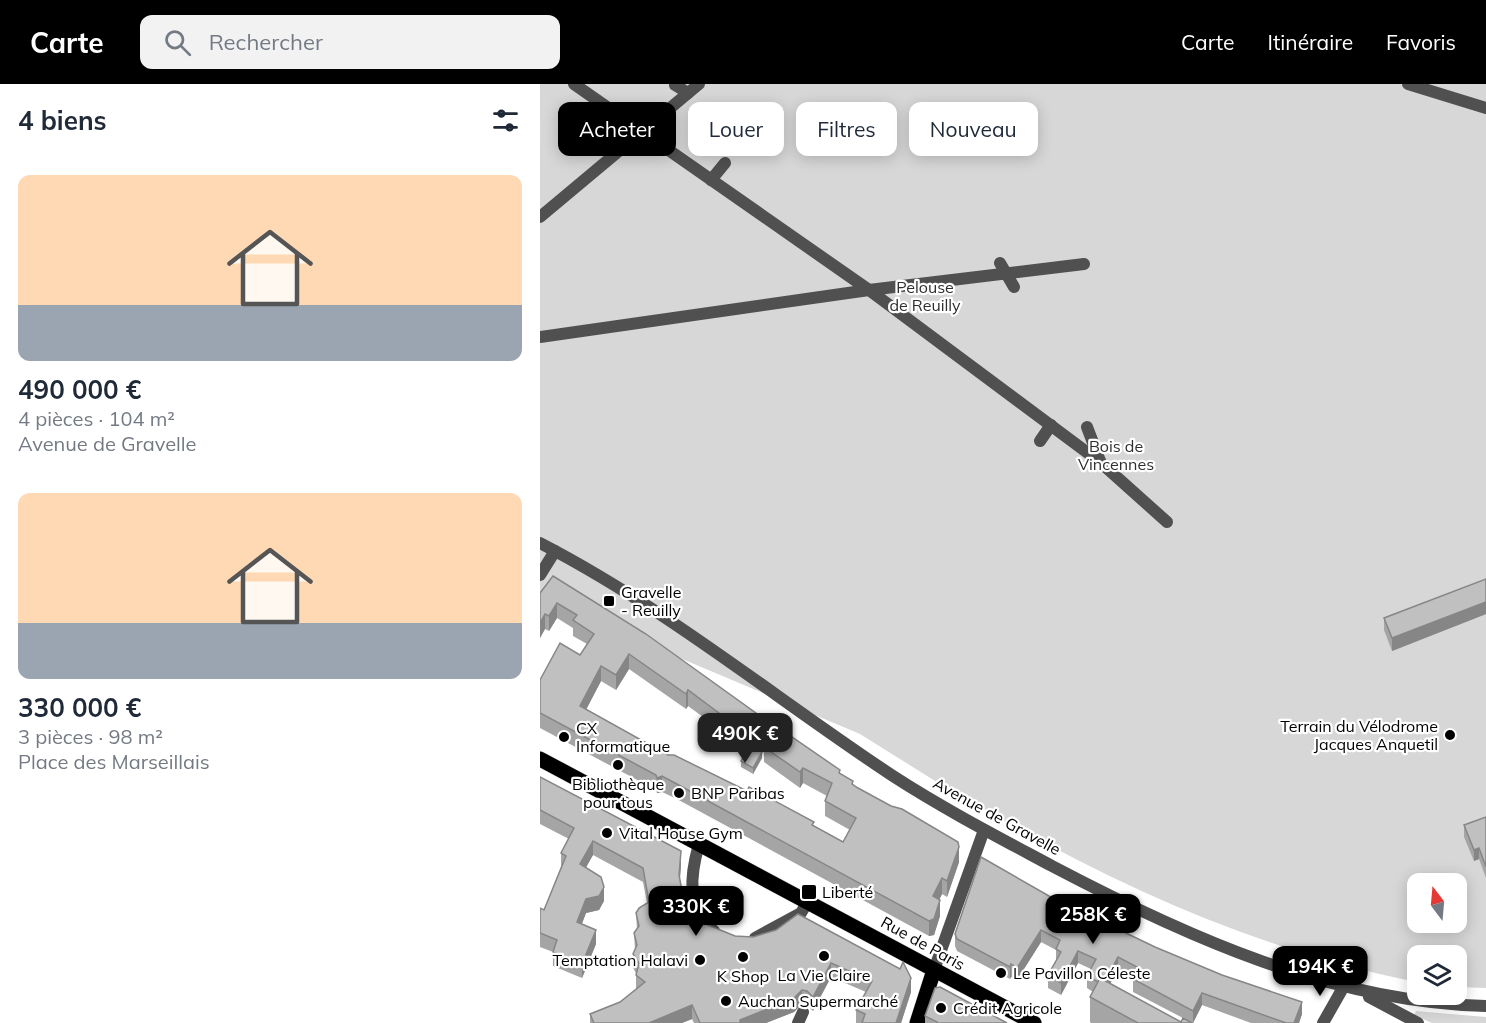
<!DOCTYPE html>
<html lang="fr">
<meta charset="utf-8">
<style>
:root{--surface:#fff;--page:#f2f2f3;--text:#1f2937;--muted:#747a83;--accent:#000}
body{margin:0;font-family:Mulish,sans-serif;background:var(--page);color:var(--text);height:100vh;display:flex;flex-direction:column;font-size:22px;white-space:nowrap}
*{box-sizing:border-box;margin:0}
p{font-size:20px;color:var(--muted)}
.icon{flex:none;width:33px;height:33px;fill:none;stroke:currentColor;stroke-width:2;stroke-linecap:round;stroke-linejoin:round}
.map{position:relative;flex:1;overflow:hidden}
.side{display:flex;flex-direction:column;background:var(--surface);width:540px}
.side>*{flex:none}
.guide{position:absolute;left:18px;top:18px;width:570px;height:54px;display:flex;gap:12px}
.needle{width:39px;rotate:344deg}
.tools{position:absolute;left:867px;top:789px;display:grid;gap:12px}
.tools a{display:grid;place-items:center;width:60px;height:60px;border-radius:12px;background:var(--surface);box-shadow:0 3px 15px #0003;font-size:30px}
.price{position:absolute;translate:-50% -51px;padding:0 14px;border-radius:12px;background:var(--accent);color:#fff;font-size:20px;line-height:39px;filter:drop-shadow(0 2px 3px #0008)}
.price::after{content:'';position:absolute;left:50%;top:36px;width:18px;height:14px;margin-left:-9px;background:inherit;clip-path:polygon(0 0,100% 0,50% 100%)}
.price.active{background:#222;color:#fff}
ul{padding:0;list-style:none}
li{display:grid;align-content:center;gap:12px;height:318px;padding:0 18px}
li span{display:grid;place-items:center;height:186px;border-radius:12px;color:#555}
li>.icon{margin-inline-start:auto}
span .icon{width:108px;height:108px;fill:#fffc;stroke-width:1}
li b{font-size:26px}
h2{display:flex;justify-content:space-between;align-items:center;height:72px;padding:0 18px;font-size:26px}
.pill{padding:0 21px;border-radius:12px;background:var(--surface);box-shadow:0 3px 15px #0003;font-size:21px;line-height:54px}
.pill.active{background:var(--accent);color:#fff}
header{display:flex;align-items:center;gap:36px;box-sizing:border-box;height:84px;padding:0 30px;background:var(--accent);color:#fff}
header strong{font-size:28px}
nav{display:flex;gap:33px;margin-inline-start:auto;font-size:21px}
.search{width:420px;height:54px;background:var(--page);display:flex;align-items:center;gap:15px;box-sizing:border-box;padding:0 21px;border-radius:12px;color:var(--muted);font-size:22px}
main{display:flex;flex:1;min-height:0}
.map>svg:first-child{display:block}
.green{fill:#d7d7d7;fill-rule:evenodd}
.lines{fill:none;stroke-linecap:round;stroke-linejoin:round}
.major-casing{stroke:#dbdbdb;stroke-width:16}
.minor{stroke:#505050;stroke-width:12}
.major{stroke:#000;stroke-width:15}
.wall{fill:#a5a5a5;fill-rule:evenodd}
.shaded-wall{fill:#868686}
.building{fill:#c0c0c0;stroke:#868686;stroke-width:1.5}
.poi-dot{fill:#000;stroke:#fff;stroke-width:2}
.labels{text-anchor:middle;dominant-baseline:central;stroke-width:4.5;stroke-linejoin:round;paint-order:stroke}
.park-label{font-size:16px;fill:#2e2e2e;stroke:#fff}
.poi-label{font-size:16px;fill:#000;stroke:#fff;text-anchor:start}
.street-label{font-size:16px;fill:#000;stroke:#fff}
</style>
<header>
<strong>Carte</strong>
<div class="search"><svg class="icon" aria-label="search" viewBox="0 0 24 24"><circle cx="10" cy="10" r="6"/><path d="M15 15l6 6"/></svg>Rechercher</div>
<nav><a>Carte</a><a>Itinéraire</a><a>Favoris</a></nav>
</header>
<main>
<section class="side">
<h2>4 biens<svg class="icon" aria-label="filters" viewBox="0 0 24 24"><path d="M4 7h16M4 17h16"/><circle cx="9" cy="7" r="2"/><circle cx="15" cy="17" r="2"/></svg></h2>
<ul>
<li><span style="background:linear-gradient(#ffd9b3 70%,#9aa5b1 0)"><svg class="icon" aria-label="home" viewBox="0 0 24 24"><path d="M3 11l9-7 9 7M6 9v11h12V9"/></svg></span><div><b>490 000 €</b><p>4 pièces · 104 m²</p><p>Avenue de Gravelle</p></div></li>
<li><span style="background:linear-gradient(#ffd9b3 70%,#9aa5b1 0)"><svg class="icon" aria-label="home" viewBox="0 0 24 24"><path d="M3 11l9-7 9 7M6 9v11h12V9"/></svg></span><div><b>330 000 €</b><p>3 pièces · 98 m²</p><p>Place des Marseillais</p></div></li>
</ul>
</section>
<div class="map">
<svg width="946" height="939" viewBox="0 0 946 939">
<rect width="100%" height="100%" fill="#fff"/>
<!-- green -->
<g class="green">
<path d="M0,0h946v904l-29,-1 -1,-31h-38l-1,26c-153,-30 -298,-95 -433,-173l-1,2 -123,-77 -320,-135zM878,800h38v38h-38z"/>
<polygon points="876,927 946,933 946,939 892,939 874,931"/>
</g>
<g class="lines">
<!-- major casing -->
<g class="major-casing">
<g id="major">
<polyline points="0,675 494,939"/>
<polyline points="377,939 394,886"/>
</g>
</g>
<!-- minor -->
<g class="minor">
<polyline points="34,0 329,206 560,378 627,438"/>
<polyline points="868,0 946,24"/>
<polyline points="135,1 148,9"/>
<polyline points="171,96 185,79"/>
<polyline points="0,133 159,0"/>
<polyline points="460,179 474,203"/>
<polyline points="0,253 329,206 544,180"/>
<polyline points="547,343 560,377"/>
<polyline points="500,357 511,341"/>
<path d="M0,459c126,65 235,155 353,233 51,33 105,61 159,90 135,71 279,136 434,140"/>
<polyline points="0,491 15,467"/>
<path d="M159,760c-9,32 -13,63 15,87"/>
<polyline points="215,854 261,829 268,817"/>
<polyline points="394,886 444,746"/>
<polyline points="829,913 878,939"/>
<polyline points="258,939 263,928"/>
<polyline points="783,939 804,902"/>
</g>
<!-- major -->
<use href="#major" class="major"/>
</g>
<!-- wall -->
<g class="wall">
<polygon points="13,492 220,647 207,665 148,622 146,625 89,585 76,606 61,597 46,626 128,671 274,742 303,758 310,746 285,732 285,717 287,712 263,699 260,704 224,678 224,663 300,690 313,700 419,778 407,813 402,810 399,816 400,832 394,851 389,852 135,714 122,708 117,709 116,706 0,644 0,596 40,571 47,560 33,552 33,544 17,534 9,547 5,545 0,554 0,509"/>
<polygon points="946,495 946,530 852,567 844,546 844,534"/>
<polygon points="222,674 213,690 201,683 201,677"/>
<polygon points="0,693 141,781 140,795 142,807 154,829 168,841 195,852 213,853 236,846 371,908 361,939 316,939 316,926 326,908 291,893 273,927 267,921 262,920 254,928 226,939 154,939 152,935 142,939 50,939 50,930 80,918 96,905 96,889 93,884 93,870 95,866 94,849 97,846 96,829 107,819 103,798 53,771 46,783 64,817 59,826 46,829 42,840 56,860 42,894 13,882 13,868 0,863 0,824 4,826 21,783 21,769 29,755 0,740"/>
<polygon points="946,733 946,794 939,775 934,777 924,753 924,741"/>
<path d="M509,812l106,51 147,67 -3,9h-48l-49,-18 -9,18h-102l-1,-1v-25l3,-5 -6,-4v-12l4,-7 -13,-6 -17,32 -13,-7v-13l8,-14v-11l-15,-8 -24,38 -6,-3 -1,2 -53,-28 -2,-5v-12zM578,885l16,9 -1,1v13l50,26 -2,4 -71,-38z"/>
<polygon points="385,932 467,939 385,939"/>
</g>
<!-- shaded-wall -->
<g class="shaded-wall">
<polygon points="946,518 946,530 852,567 852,554"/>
<polygon points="17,519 17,534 9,547 9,532"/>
<polygon points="5,530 5,545 0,554 0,539"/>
<polygon points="89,570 89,585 76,606 76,591"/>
<polygon points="61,582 61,597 40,637 40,622"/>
<polygon points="148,606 148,622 146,625 146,610"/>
<polygon points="220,632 220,647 207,665 207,650"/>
<polygon points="222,668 222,674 213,690 213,684"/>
<polygon points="263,684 263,699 260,704 260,688"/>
<polygon points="122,692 122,708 117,709 117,694"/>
<polygon points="53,757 53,771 40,794 40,780"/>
<polygon points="419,763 419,778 407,813 407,797"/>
<polygon points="939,764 939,775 934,777 934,766"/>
<polygon points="141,767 141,781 139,805 139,791"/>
<polygon points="402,794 402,810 393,828 393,812"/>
<polygon points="64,803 64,817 59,826 46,829 37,852 37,838 46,815"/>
<polygon points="400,816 400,832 394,851 389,852 389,837"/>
<polygon points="56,846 56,860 42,894 42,880"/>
<polygon points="501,846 501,858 477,896 477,884"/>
<polygon points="538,867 538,879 521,911 521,899"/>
<polygon points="578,873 578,885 563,913 563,901"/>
<polygon points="291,879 291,893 273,927 273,913"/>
<polygon points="471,880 471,893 470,895 470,883"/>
<polygon points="371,894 371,908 361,939 356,939"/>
<polygon points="262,906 262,920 254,928 226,939 200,939 200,936"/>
<polygon points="662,909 662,921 653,939 653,927"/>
<polygon points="762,918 762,930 759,939 754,939"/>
<polygon points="152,921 152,935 142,939 109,939"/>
</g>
<!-- building -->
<g class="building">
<polygon points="13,492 106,550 220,632 207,650 148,606 146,610 89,570 76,591 61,582 40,622 128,671 134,671 207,707 209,703 274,738 272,741 303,758 316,734 285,717 292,699 263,684 260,688 224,663 237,644 249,651 300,686 299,689 313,697 312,700 318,704 351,722 362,725 418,758 419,763 407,797 402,794 393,812 400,816 394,835 389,837 135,699 122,692 117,694 116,691 0,629 0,596 20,559 40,571 54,550 33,536 37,531 17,519 9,532 5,530 0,539 0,509"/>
<polygon points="946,495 946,518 852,554 844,534"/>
<polygon points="210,661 222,668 213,684 201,677"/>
<polygon points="0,693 141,767 139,791 142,807 154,829 168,841 195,852 213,853 236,846 258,830 360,885 363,878 371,894 356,939 322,939 325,930 316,926 332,897 291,879 273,913 267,907 262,906 254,914 200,936 200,939 160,939 152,921 109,939 54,939 50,930 80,918 105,898 96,891 99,879 93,870 97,861 94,849 99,842 96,829 99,824 109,818 103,784 53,757 40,780 61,793 64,803 59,812 46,815 37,838 56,846 42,880 13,868 17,856 0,849 0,824 4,826 26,772 21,769 34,744 0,726"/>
<polygon points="946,733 946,783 939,764 934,766 924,741"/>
<polygon points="441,773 509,812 615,863 682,891 762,918 754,939 746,939 662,909 653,927 593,895 599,884 578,873 565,897 560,894 558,898 547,892 556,875 538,867 521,899 508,891 521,868 516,865 520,856 501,846 477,884 471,880 470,883 417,855 415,850"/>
<polygon points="560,894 641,938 643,934 652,939 598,939 550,913"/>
<polygon points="400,903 467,939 397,939 397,938 385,932 395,904"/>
</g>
<!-- markers -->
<g class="poi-dot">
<rect x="63" y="511" width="12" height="12" rx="3"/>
<circle cx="910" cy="651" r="6"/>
<circle cx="24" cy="653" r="6"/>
<circle cx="78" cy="681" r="6"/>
<circle cx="139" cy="709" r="6"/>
<circle cx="67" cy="749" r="6"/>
<rect x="261" y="800" width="16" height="16" rx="3"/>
<circle cx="284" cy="872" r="6"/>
<circle cx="203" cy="873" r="6"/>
<circle cx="160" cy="876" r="6"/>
<circle cx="461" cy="889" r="6"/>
<circle cx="186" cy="917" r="6"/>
<circle cx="401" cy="924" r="6"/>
</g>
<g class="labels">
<!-- park labels -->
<g class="park-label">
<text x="385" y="203">Pelouse<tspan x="385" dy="18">de Reuilly</tspan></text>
<text x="576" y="362">Bois de<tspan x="576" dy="18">Vincennes</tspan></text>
</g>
<!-- poi labels -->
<g class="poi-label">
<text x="81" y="508">Gravelle<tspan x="81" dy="18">- Reuilly</tspan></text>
<text x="898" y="642" text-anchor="end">Terrain du Vélodrome<tspan x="898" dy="18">Jacques Anquetil</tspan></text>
<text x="36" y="644">CX<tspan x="36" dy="18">Informatique</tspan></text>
<text x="78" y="700" text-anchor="middle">Bibliothèque<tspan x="78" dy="18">pour tous</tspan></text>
<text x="151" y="709">BNP Paribas</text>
<text x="79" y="749">Vital House Gym</text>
<text x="282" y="808">Liberté</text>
<text x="148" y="876" text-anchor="end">Temptation Halavi</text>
<text x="473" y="889">Le Pavillon Céleste</text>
<text x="284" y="891" text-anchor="middle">La Vie Claire</text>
<text x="203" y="892" text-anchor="middle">K Shop</text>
<text x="198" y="917">Auchan Supermarché</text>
<text x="413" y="924">Crédit Agricole</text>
</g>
<!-- street labels -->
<g class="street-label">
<text transform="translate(457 732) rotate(29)">Avenue de Gravelle</text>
<text transform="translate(383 859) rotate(29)">Rue de Paris</text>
</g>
</g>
</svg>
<div class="tools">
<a><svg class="needle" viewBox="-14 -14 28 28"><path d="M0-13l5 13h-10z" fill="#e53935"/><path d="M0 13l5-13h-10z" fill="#747a83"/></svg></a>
<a><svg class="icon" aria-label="layers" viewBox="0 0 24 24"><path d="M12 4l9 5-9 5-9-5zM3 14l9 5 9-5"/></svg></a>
</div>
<b class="price active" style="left:205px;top:680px">490K €</b>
<b class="price" style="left:156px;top:853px">330K €</b>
<b class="price" style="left:553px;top:861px">258K €</b>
<b class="price" style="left:780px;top:913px">194K €</b>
<div class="guide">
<a class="pill active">Acheter</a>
<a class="pill">Louer</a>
<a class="pill">Filtres</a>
<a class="pill">Nouveau</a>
</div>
</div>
</main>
